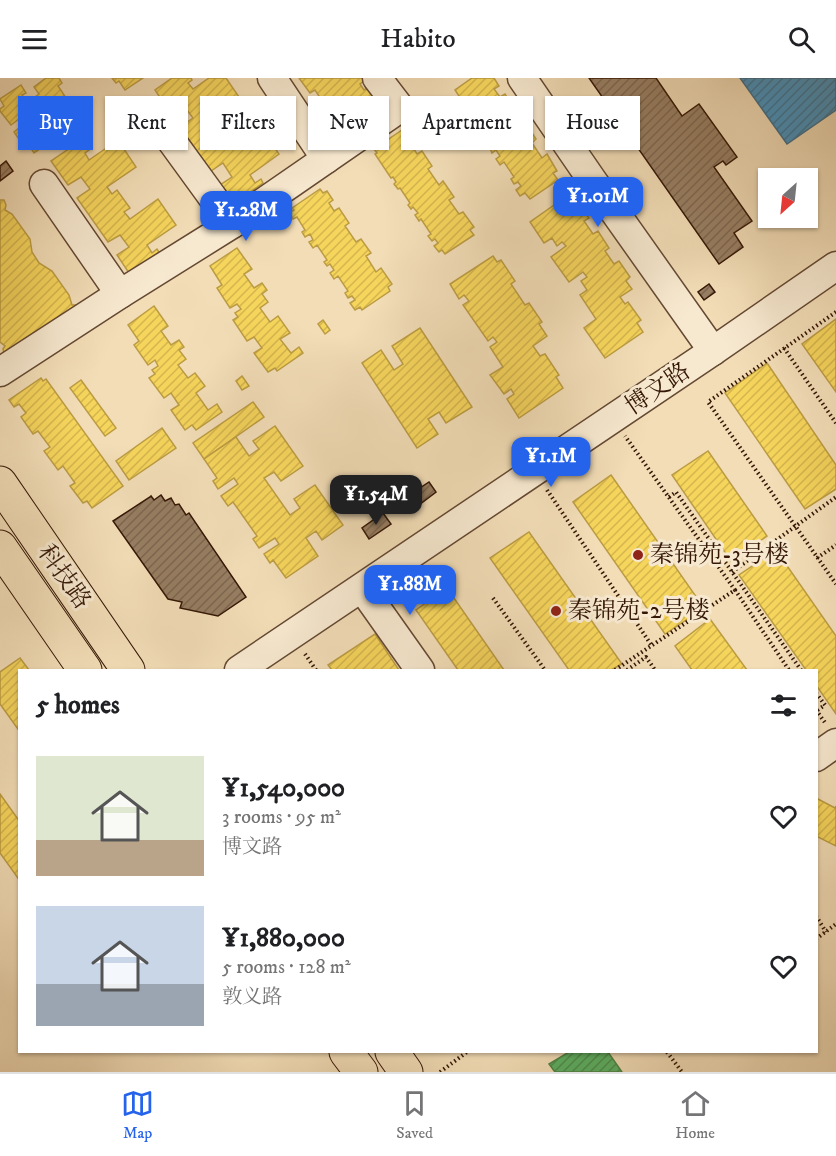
<!DOCTYPE html>
<meta charset="utf-8">
<style>
:root{--surface:#fff;--page:#f6f6f6;--text:#202124;--muted:#757577;--line:#e0e0e0;--accent:#2563eb}
body{margin:0;font-family:"IM FELL DW Pica","Noto Serif SC",serif;background:var(--page);color:var(--text);height:100vh;display:flex;flex-direction:column;font-size:22px;white-space:nowrap}
*{box-sizing:border-box;margin:0}
p{font-size:20px;color:var(--muted)}
.icon{flex:none;width:33px;height:33px;fill:none;stroke:currentColor;stroke-width:2;stroke-linecap:round;stroke-linejoin:round}
.map{position:relative;flex:1;overflow:hidden}
.panel{position:absolute;left:18px;top:591px;width:800px;height:384px;display:flex;flex-direction:column;background:var(--surface);border-radius:0px;box-shadow:0 2px 4px #0004}
.panel>*{flex:none}
.guide{position:absolute;left:18px;top:18px;width:801px;height:54px;display:flex;gap:12px}
.needle{width:39px;rotate:207deg}
.controls{position:absolute;left:758px;top:90px;display:grid;gap:12px}
.controls a{display:grid;place-items:center;width:60px;height:60px;border-radius:0px;background:var(--surface);box-shadow:0 2px 4px #0004;font-size:30px}
.price{position:absolute;translate:-50% -51px;padding:0 14px;border-radius:12px;background:var(--accent);color:#fff;font-size:20px;line-height:39px;filter:drop-shadow(0 2px 3px #0008)}
.price::after{content:'';position:absolute;left:50%;top:36px;width:18px;height:14px;margin-left:-9px;background:inherit;clip-path:polygon(0 0,100% 0,50% 100%)}
.price.current{background:#222;color:#fff}
ul{padding:0;list-style:none}
li{display:flex;align-items:center;gap:18px;height:150px;padding:0 18px}
li span{display:grid;place-items:center;flex:none;width:168px;height:120px;border-radius:0px;color:#555}
li>.icon{margin-inline-start:auto}
span .icon{width:72px;height:72px;fill:#fffc;stroke-width:1}
li b{font-size:26px}
h2{display:flex;justify-content:space-between;align-items:center;height:72px;padding:0 18px;font-size:26px}
.tag{padding:0 21px;border-radius:0px;background:var(--surface);box-shadow:0 2px 4px #0004;font-size:21px;line-height:54px}
.tag.current{background:var(--accent);color:#fff}
header{display:flex;justify-content:space-between;align-items:center;height:78px;padding:0 18px;background:var(--surface);font-size:27px;font-weight:600}
.tabs{display:flex;justify-content:space-around;align-items:center;height:84px;border-top:2px solid var(--line);background:var(--surface);font-size:16px;color:var(--muted)}
.tabs a{display:grid;justify-items:center;gap:3px}
.tabs .current{color:var(--accent)}
.map>svg:first-child{display:block}
.homes{fill:url(#homes-hatch);stroke:#bc9c42;stroke-width:1.5}
.schools{fill:url(#schools-hatch);stroke:#3f6e8a;stroke-width:1.5}
.public{fill:url(#public-hatch);stroke:#4f8146;stroke-width:1.5}
.building{fill:url(#building-hatch);stroke:#351706;stroke-width:1.5}
.lines{fill:none;stroke-linecap:round;stroke-linejoin:round}
.minor-casing{stroke:#644832;stroke-width:31}
.major-casing{stroke:#351706;stroke-width:35}
.path{stroke:#351706;stroke-width:4;stroke-dasharray:1.5 3;stroke-linecap:butt}
.minor{stroke:#f7e9d0;stroke-width:28}
.major{stroke:#f2ddb7;stroke-width:33}
.poi-dot{fill:#8f2418;stroke:#f7e9d0;stroke-width:2}
.labels{text-anchor:middle;dominant-baseline:central;stroke-width:6;stroke-linejoin:round;paint-order:stroke}
.street-label{font-size:24px;fill:#351706;stroke:#f7e9d0}
.poi-label{font-size:24px;fill:#351706;stroke:#f7e9d0;text-anchor:start}
</style>
<header><svg class="icon" aria-label="menu" viewBox="0 0 24 24"><path d="M4 6h16M4 12h16M4 18h16"/></svg>Habito<svg class="icon" aria-label="search" viewBox="0 0 24 24"><circle cx="10" cy="10" r="6"/><path d="M15 15l6 6"/></svg></header>
<div class="map">
<svg width="836" height="994" viewBox="0 0 836 994">
<defs>
<pattern id="homes-hatch" width="6" height="6" patternUnits="userSpaceOnUse" patternTransform="scale(1.5)"><rect width="6" height="6" fill="#f6d55c"/><path d="M-1 1l2-2M0 6l6-6M5 7l2-2" fill="none" stroke="#d4b64e"/></pattern>
<pattern id="schools-hatch" width="6" height="6" patternUnits="userSpaceOnUse" patternTransform="scale(1.5)"><rect width="6" height="6" fill="#4393c3"/><path d="M-1 1l2-2M0 6l6-6M5 7l2-2" fill="none" stroke="#39779c"/></pattern>
<pattern id="public-hatch" width="6" height="6" patternUnits="userSpaceOnUse" patternTransform="scale(1.5)"><rect width="6" height="6" fill="#5aae61"/><path d="M-1 1l2-2M0 6l6-6M5 7l2-2" fill="none" stroke="#4b8d4e"/></pattern>
<pattern id="building-hatch" width="6" height="6" patternUnits="userSpaceOnUse" patternTransform="scale(1.5)"><rect width="6" height="6" fill="#977e62"/><path d="M-1 1l2-2M0 6l6-6M5 7l2-2" fill="none" stroke="#7c664f"/></pattern>
</defs>
<rect width="100%" height="100%" fill="#f2ddb7"/>
<filter id="stains"><feTurbulence type="fractalNoise" baseFrequency=".00333" numOctaves="4"/><feColorMatrix values="0 0 0 0 .2 0 0 0 0 .09 0 0 0 0 .02 0 0 0 .5 -.17"/></filter>
<radialGradient id="worn" r=".72"><stop offset=".6" stop-color="#630" stop-opacity="0"/><stop offset="1" stop-color="#630" stop-opacity=".3"/></radialGradient>
<!-- homes -->
<g class="homes">
<polygon points="46,0 59,0 62,5 58,8 68,23 72,20 80,31 58,47 54,41 44,48 48,53 51,51 57,59 34,75 29,67 25,70 14,54 23,47 19,41 11,47 0,33 0,31 4,28 0,21 21,7 26,15 22,17 28,24 39,16 34,9"/>
<polygon points="112,0 143,0 125,12 119,3 116,5"/>
<polygon points="172,0 191,0 192,2 188,5 193,11 209,0 226,0 239,19 211,38 215,45 220,42 233,60 228,63 233,71 262,51 279,76 250,97 255,105 261,101 263,105 233,126 220,107 232,99 223,85 211,93 180,49 193,40 184,28 171,36 155,12"/>
<polygon points="299,0 363,0 364,3 360,6 364,12 369,9 379,25 334,56 327,44 330,42 318,23 321,21 315,12 310,15"/>
<polygon points="472,0 494,0 499,8 494,11 500,19 505,16 515,31 511,34 522,49 526,46 536,61 532,65 542,80 547,76 557,93 553,95 558,102 530,121 525,115 520,118 516,112 521,108 518,104 514,106 511,101 514,99 504,84 500,87 496,81 500,78 496,72 492,75 490,70 493,68 483,53 478,55 475,50 479,47 476,42 471,45 468,40 471,38 462,25 459,27 455,21 459,18 455,12"/>
<polygon points="402,52 406,58 410,55 416,65 412,68 417,76 422,73 432,88 428,91 439,107 443,103 454,119 449,122 459,136 463,134 474,149 470,152 474,157 445,176 442,172 439,174 434,168 438,165 435,161 432,163 428,158 431,156 421,141 419,143 415,137 418,135 413,129 411,131 408,127 410,125 400,110 398,111 394,106 396,104 393,99 391,100 375,76 377,75 374,71"/>
<polygon points="82,62 89,72 85,75 89,82 118,62 136,89 107,109 112,116 117,112 130,130 124,134 130,141 158,121 176,147 147,167 152,175 157,171 161,177 131,198 117,177 129,169 120,157 108,164 77,120 90,111 81,99 68,107 51,83"/>
<polygon points="320,111 323,115 327,113 333,122 329,125 334,133 339,130 349,145 345,148 356,164 361,161 371,175 366,178 376,194 381,190 392,206 388,209 390,213 362,232 360,229 355,232 350,225 355,222 352,218 348,220 345,215 348,213 338,198 334,201 330,195 334,192 330,186 327,188 324,184 327,182 317,167 313,170 309,164 313,162 310,156 305,159 302,154 305,152 297,139 293,141 289,135 294,132 292,130"/>
<polygon points="567,118 573,125 576,123 589,140 584,143 593,156 598,153 609,170 605,173 614,186 619,183 630,199 626,203 632,211 620,219 625,226 628,224 641,242 637,245 643,254 605,280 584,250 596,241 580,217 587,212 581,203 587,199 583,194 569,204 551,179 566,168 562,164 557,168 552,160 544,165 530,144"/>
<polygon points="0,122 4,122 6,127 5,132 12,136 30,161 32,174 39,185 52,193 69,217 72,227 76,227 80,233 4,276 3,271 5,268 0,264"/>
<polygon points="237,170 252,191 244,196 254,210 262,205 267,212 262,216 268,224 260,230 270,244 278,238 290,255 280,261 291,275 299,269 303,275 277,293 275,290 268,294 254,275 262,270 254,259 247,263 233,242 238,239 235,235 241,231 237,226 230,230 217,210 222,207 210,188"/>
<polygon points="493,178 497,184 501,182 515,203 511,206 525,227 529,225 542,244 539,246 547,258 533,268 540,278 545,276 559,297 556,299 563,310 519,340 507,321 514,316 511,311 504,316 490,297 503,289 490,269 497,264 493,259 488,263 463,227 469,223 464,217 459,221 450,206"/>
<polygon points="154,228 168,248 161,253 171,267 179,262 184,269 179,272 186,281 178,287 188,300 195,295 205,308 196,315 208,332 217,326 222,334 196,352 192,347 185,352 171,332 179,327 171,315 164,320 149,300 155,296 152,292 158,288 155,282 148,287 134,267 139,263 128,247"/>
<polygon points="836,241 836,314 802,266"/>
<polygon points="323,242 330,252 325,256 318,246"/>
<polygon points="420,250 472,329 446,345 439,334 428,341 438,356 417,370 362,285 381,272 394,292 403,286 392,268"/>
<polygon points="767,285 836,387 836,411 805,431 725,315"/>
<polygon points="242,298 249,308 242,312 236,303"/>
<polygon points="41,300 43,303 46,301 123,408 92,430 87,423 83,425 70,408 75,405 63,388 58,392 44,373 50,369 38,353 33,356 21,339 26,335 19,326 14,329 9,322"/>
<polygon points="81,302 116,350 105,358 70,310"/>
<polygon points="253,324 264,339 204,381 193,365"/>
<polygon points="275,348 303,388 281,403 274,394 264,400 290,437 300,430 294,421 315,407 343,447 322,462 316,453 306,460 318,478 286,500 273,482 270,485 264,476 279,466 275,460 259,470 253,461 257,458 233,424 228,428 221,418 238,406 234,400 218,411 213,403 217,400 204,381 236,359 249,378 259,371 253,363"/>
<polygon points="162,350 176,370 129,402 116,383"/>
<polygon points="708,373 767,458 731,483 672,397"/>
<polygon points="611,397 704,530 665,556 573,424"/>
<polygon points="529,454 622,586 611,592 569,592 490,480"/>
<polygon points="776,472 836,558 836,636 816,607 816,592 806,592 739,497"/>
<polygon points="447,510 504,592 458,592 416,532"/>
<polygon points="710,541 747,592 692,592 675,568"/>
<polygon points="375,556 399,592 332,592 328,587"/>
<polygon points="20,580 29,592 20,592 20,654 0,626 0,594"/>
<polygon points="0,716 20,744 20,803 0,775"/>
<polygon points="816,720 835,730 836,728 836,768 816,758"/>
</g>
<!-- schools -->
<polygon class="schools" points="740,0 836,0 836,32 787,66"/>
<!-- public -->
<polygon class="public" points="569,974 608,974 622,994 555,994 549,986"/>
<!-- building -->
<g class="building">
<polygon points="589,0 656,0 682,38 699,26 737,79 726,87 723,83 714,89 752,143 734,155 743,169 719,186"/>
<polygon points="6,83 13,93 0,103 0,88"/>
<polygon points="709,206 715,214 704,222 698,214"/>
<polygon points="429,404 436,414 419,427 411,416"/>
<polygon points="161,417 165,423 171,420 175,427 179,426 186,437 189,435 246,519 218,538 180,530 182,524 168,521 113,443 150,419 151,418 154,422"/>
<polygon points="383,435 391,446 369,461 362,450"/>
</g>
<g class="lines">
<!-- minor casing -->
<g class="minor-casing">
<g id="minor">
<polyline points="272,0 326,81"/>
<polyline points="522,0 592,102 713,273"/>
<polyline points="152,36 232,146"/>
<polyline points="44,106 120,216"/>
<polyline points="0,294 120,216 232,146 400,30 377,0"/>
<polyline points="362,510 420,592"/>
<polyline points="239,592 713,273 836,188"/>
<polyline points="816,679 836,665"/>
</g>
</g>
<!-- major casing -->
<g class="major-casing">
<g id="major">
<polyline points="0,405 128,592"/>
<polyline points="0,469 85,592"/>
<polyline points="346,974 361,994"/>
<polyline points="392,974 406,994"/>
</g>
</g>
<!-- path -->
<g class="path">
<polyline points="836,234 708,324 836,506"/>
<polyline points="784,270 836,345"/>
<polyline points="547,412 652,568"/>
<polyline points="669,419 676,414 801,592"/>
<polyline points="817,480 836,467"/>
<polyline points="732,494 836,419"/>
<polyline points="735,512 789,592"/>
<polyline points="493,520 545,592"/>
<polyline points="305,576 316,592"/>
<polyline points="615,592 735,512 625,358"/>
<polyline points="627,592 646,579 655,592"/>
<polyline points="816,615 825,627 816,633"/>
<polyline points="816,632 826,646"/>
<polyline points="816,838 826,854"/>
<polyline points="816,861 836,846"/>
<polyline points="667,974 682,994"/>
<polyline points="440,994 467,974"/>
</g>
<!-- minor -->
<use href="#minor" class="minor"/>
<!-- major -->
<use href="#major" class="major"/>
</g>
<!-- markers -->
<g class="poi-dot">
<circle cx="638" cy="477" r="6"/>
<circle cx="556" cy="533" r="6"/>
</g>
<g class="labels">
<!-- street labels -->
<g class="street-label">
<text transform="translate(658 311) rotate(-34)">博文路</text>
<text transform="translate(64 499) rotate(55)">科技路</text>
</g>
<!-- poi labels -->
<g class="poi-label">
<text x="650" y="477">秦锦苑-3号楼</text>
<text x="568" y="533">秦锦苑-2号楼</text>
</g>
</g>
<rect width="100%" height="100%" filter="url(#stains)"/>
<rect width="100%" height="100%" fill="url(#worn)"/>
</svg>
<div class="controls">
<a><svg class="needle" viewBox="-14 -14 28 28"><path d="M0-13l5 13h-10z" fill="#e53935"/><path d="M0 13l5-13h-10z" fill="#757577"/></svg></a>
</div>
<b class="price" style="left:598px;top:150px">¥1.01M</b>
<b class="price" style="left:246px;top:164px">¥1.28M</b>
<b class="price" style="left:551px;top:410px">¥1.1M</b>
<b class="price current" style="left:376px;top:448px">¥1.54M</b>
<b class="price" style="left:410px;top:538px">¥1.88M</b>
<div class="guide">
<a class="tag current">Buy</a>
<a class="tag">Rent</a>
<a class="tag">Filters</a>
<a class="tag">New</a>
<a class="tag">Apartment</a>
<a class="tag">House</a>
</div>
<section class="panel">
<h2>5 homes<svg class="icon" aria-label="filters" viewBox="0 0 24 24"><path d="M4 7h16M4 17h16"/><circle cx="9" cy="7" r="2"/><circle cx="15" cy="17" r="2"/></svg></h2>
<ul>
<li><span style="background:linear-gradient(#dfe7d0 70%,#b9a48a 0)"><svg class="icon" aria-label="home" viewBox="0 0 24 24"><path d="M3 11l9-7 9 7M6 9v11h12V9"/></svg></span><div><b>¥1,540,000</b><p>3 rooms · 95 m²</p><p>博文路</p></div><svg class="icon" aria-label="heart" viewBox="0 0 24 24"><path d="M12 20l-8-8c-3-5 5-10 8-4 3-6 11-1 8 4z"/></svg></li>
<li><span style="background:linear-gradient(#c9d6e8 65%,#9aa5b1 0)"><svg class="icon" aria-label="home" viewBox="0 0 24 24"><path d="M3 11l9-7 9 7M6 9v11h12V9"/></svg></span><div><b>¥1,880,000</b><p>5 rooms · 128 m²</p><p>敦义路</p></div><svg class="icon" aria-label="heart" viewBox="0 0 24 24"><path d="M12 20l-8-8c-3-5 5-10 8-4 3-6 11-1 8 4z"/></svg></li>
</ul>
</section>
</div>
<nav class="tabs">
<a class="current"><svg class="icon" aria-label="map" viewBox="0 0 24 24"><path d="M3 6l6-2 6 2 6-2v14l-6 2-6-2-6 2zM9 4v14M15 6v14"/></svg>Map</a>
<a><svg class="icon" aria-label="saved" viewBox="0 0 24 24"><path d="M7 4h10v16l-5-4-5 4z"/></svg>Saved</a>
<a><svg class="icon" aria-label="home" viewBox="0 0 24 24"><path d="M3 11l9-7 9 7M6 9v11h12V9"/></svg>Home</a>
</nav>
